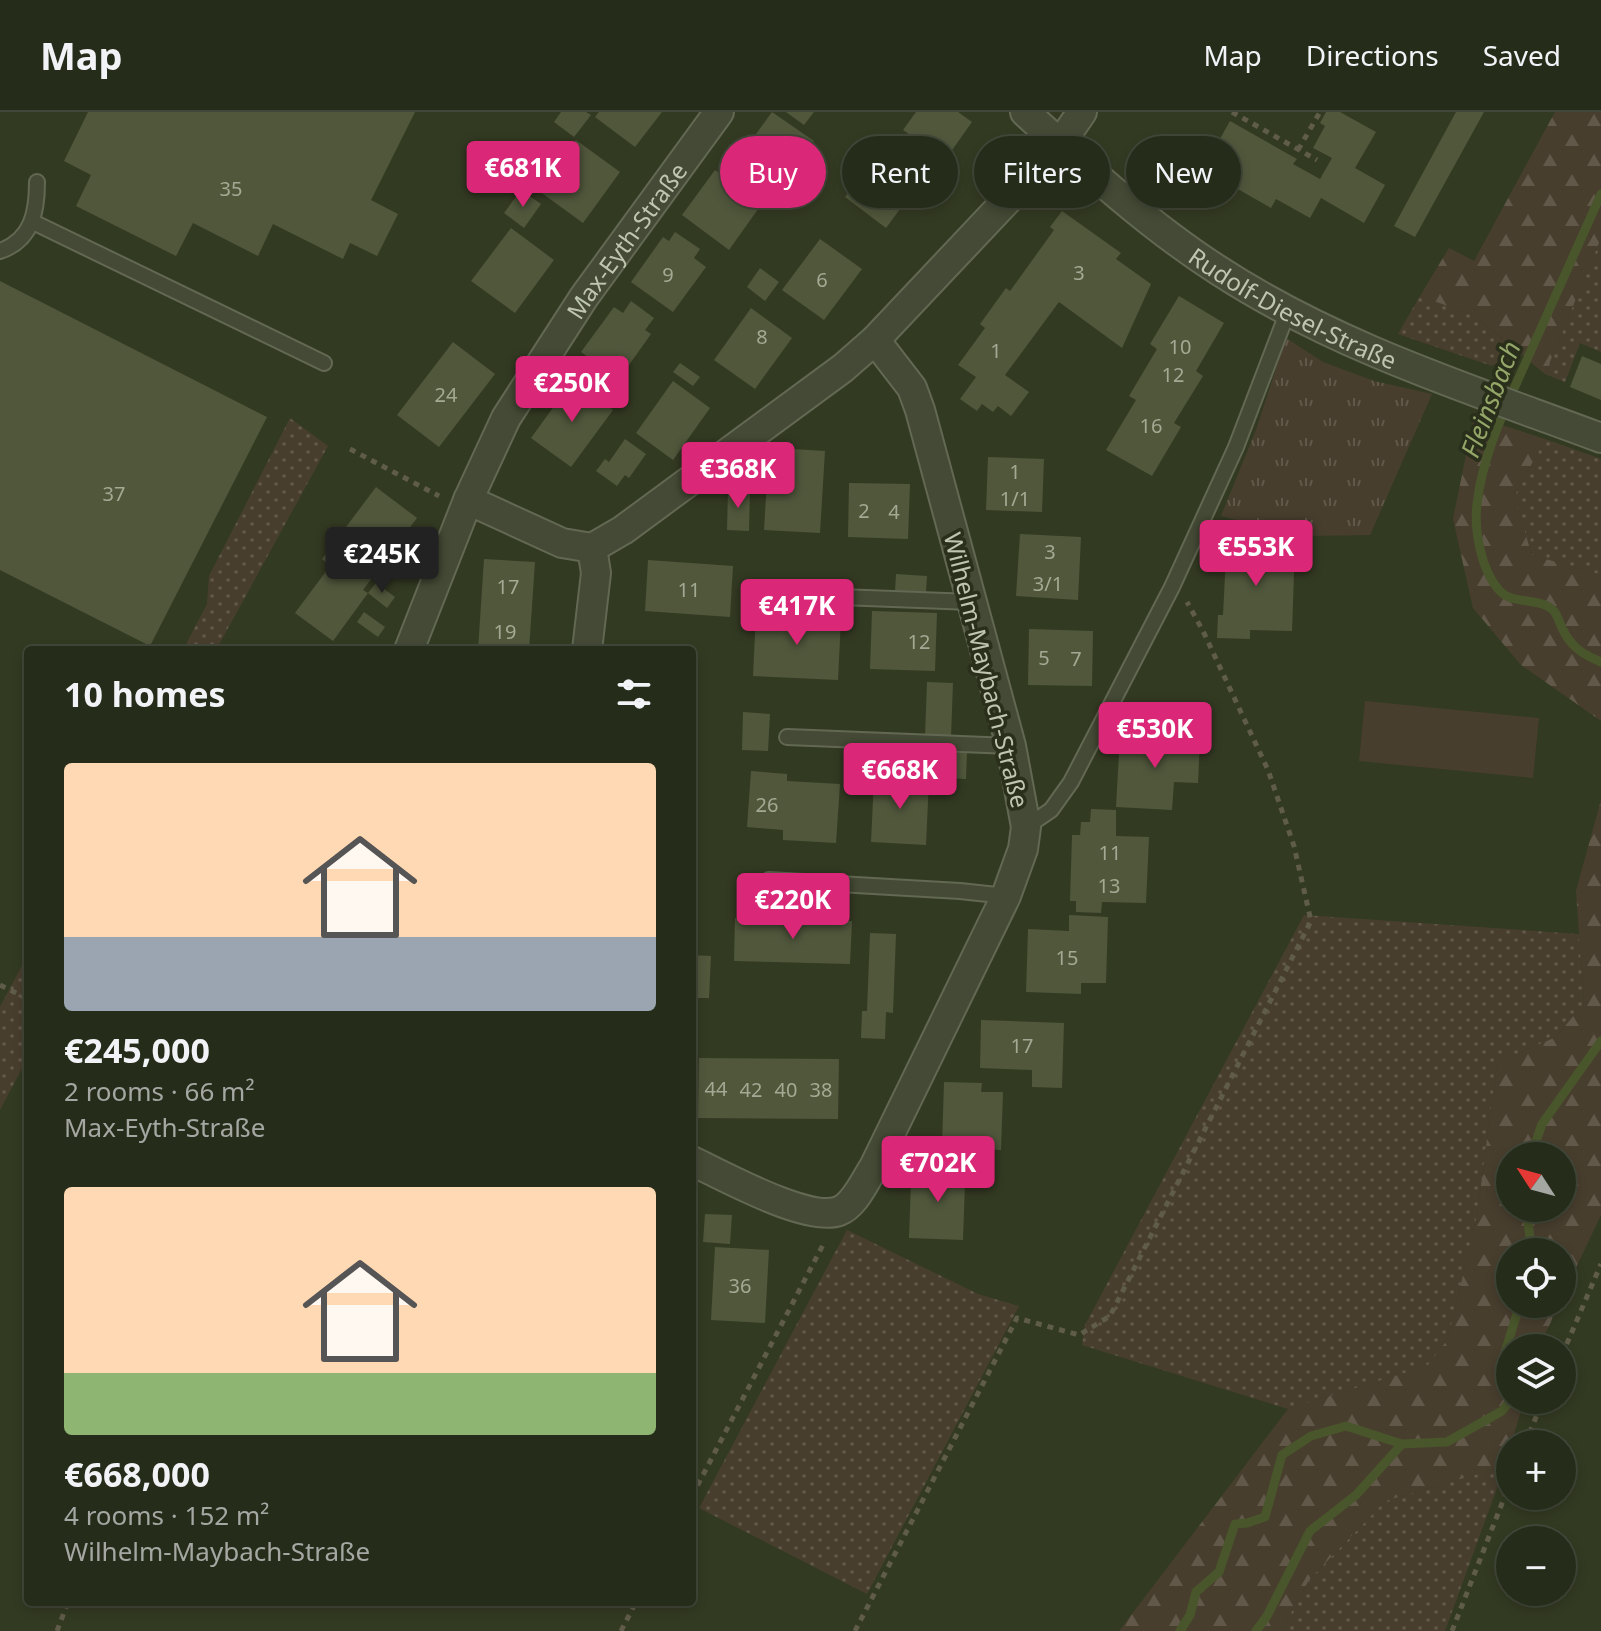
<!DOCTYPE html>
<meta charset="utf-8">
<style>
:root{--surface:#262c1a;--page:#2e3423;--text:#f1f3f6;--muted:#a4a7a2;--line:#424839;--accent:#db2777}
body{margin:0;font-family:"Noto Sans",sans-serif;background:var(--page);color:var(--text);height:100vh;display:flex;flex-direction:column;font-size:30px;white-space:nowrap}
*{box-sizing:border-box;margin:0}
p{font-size:26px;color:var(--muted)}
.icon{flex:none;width:44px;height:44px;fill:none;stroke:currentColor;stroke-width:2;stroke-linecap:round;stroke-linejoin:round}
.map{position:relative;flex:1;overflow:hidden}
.details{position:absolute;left:24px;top:534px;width:672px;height:960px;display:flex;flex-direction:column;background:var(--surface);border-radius:8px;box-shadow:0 4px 12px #0003,0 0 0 2px var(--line)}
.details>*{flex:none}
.banner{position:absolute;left:720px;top:24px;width:760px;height:72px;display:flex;gap:16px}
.needle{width:52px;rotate:306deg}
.controls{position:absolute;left:1496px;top:1030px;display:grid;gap:16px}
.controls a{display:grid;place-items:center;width:80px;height:80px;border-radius:50%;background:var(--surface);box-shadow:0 4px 12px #0003,0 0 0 2px var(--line);font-size:40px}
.price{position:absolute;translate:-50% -68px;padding:0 18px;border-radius:8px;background:var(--accent);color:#fff;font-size:26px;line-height:52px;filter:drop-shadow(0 2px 4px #0008)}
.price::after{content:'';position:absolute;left:50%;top:48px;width:24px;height:18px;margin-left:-12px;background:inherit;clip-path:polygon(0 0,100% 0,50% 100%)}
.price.current{background:#222;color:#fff}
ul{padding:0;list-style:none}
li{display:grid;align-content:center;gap:16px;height:424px;padding:0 40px}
li span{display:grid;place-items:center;height:248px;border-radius:8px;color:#555}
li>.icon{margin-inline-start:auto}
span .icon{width:144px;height:144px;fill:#fffc;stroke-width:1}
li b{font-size:34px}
h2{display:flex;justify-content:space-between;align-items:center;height:96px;padding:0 40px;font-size:34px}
.chip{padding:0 28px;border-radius:36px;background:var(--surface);box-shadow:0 4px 12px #0003,0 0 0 2px var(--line);font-size:28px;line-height:72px}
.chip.current{background:var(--accent);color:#fff}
header{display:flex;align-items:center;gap:48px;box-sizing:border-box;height:112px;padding:0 40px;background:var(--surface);border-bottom:2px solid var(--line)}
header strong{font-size:38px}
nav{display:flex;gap:44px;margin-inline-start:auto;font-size:28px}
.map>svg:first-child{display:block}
.grass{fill:url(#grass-dots)}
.forest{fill:url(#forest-firs);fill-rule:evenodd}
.park{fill:url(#park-tufts)}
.pitch{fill:#483e2e}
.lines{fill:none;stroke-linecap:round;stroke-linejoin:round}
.stream{stroke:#49552b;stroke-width:9}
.building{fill:#50573b}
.service-casing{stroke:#626853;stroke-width:18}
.minor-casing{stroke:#626853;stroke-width:32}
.path{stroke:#605c4a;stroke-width:5;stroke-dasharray:6 6;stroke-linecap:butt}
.service{stroke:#444a35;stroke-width:14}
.minor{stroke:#444a35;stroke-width:28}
.labels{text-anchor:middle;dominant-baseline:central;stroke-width:7;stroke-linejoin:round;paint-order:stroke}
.number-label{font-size:20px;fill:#a3aa93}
.street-label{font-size:24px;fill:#bfc6b0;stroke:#292f1b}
.water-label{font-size:26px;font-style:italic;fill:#95a669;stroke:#292f1b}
</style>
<header>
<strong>Map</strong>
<nav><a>Map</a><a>Directions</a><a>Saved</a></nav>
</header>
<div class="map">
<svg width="1601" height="1519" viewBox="0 0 1601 1519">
<defs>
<pattern id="grass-dots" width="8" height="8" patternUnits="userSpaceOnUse" patternTransform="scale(2)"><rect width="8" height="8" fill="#483e2e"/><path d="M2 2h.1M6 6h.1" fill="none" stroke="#61584a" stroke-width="1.8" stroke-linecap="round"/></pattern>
<pattern id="forest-firs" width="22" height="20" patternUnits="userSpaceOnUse" patternTransform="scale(2)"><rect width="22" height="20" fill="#483e2e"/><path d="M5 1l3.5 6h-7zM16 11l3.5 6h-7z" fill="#61584a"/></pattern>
<pattern id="park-tufts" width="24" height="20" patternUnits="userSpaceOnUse" patternTransform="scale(2)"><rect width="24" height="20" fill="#483e2e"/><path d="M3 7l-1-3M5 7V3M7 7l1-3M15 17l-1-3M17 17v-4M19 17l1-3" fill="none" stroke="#61584a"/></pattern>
</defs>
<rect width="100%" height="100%" fill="#333a22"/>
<!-- grass -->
<g class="grass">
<polygon points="1601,126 1601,240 1580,231 1565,270 1545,262"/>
<polygon points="1420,184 1475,204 1518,240 1492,254 1398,222"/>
<polygon points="290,306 328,334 216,538 183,538 207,492 209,464"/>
<polygon points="1545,327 1601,347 1601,463 1532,443 1514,385"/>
<polygon points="1304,803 1579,822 1584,891 1556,925 1497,951 1477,1103 1448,1227 1428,1254 1288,1297 1082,1233 1085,1213"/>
<polygon points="28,842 28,945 0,998 0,895"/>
<polygon points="847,1118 978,1182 1019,1194 867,1482 699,1396"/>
<polygon points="1505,1354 1445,1519 1281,1519 1309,1468 1385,1389"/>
</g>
<!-- forest -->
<g class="forest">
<polygon points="1555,0 1601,0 1601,126 1545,262 1475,204 1420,184 1449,136 1474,149"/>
<polygon points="1474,304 1545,327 1514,385 1532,443 1601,463 1601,609 1521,553 1473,496 1453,407"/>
<path d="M1601,688v415l-39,82v-45h-52v52h49l-20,44h-29v52h14l-19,66 -120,35 -76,79 -28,51h-162l169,-222 139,-43 21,-27 29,-124 20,-152 59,-26 28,-34 -8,-112zM1510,1044h52v52h-52z"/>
</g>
<!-- park -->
<polygon class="park" points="1286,226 1323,250 1374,269 1432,282 1370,423 1296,424 1221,404 1256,318"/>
<!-- pitch -->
<polygon class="pitch" points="1365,589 1539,606 1533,666 1359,649"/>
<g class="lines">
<!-- stream -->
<g class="stream">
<path d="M1601,82c-24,54 -48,108 -72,161 -21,48 -46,96 -52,149 -3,26 4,66 22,86 13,16 41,6 55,21 3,4 6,12 8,17 9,19 20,26 39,34"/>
<polyline points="1531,1044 1542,1012 1601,929"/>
<polyline points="1526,1096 1532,1140"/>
<polyline points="1510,1261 1505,1240 1520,1192"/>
<polyline points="1180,1519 1190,1503 1196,1480 1219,1460 1235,1412 1247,1411 1265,1405 1282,1343 1311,1324 1346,1314 1402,1332"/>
<polyline points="1256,1519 1267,1504 1310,1419 1356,1383 1402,1332 1447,1330 1502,1299 1511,1288"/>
</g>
</g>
<!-- building -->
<g class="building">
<polygon points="88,0 415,0 371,88 398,102 377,144 350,131 343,147 273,112 258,144 193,111 176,144 76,94 91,63 64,49"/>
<polygon points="561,0 586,0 591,3 574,25 554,10"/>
<polygon points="599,0 662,0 635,35 595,5"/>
<polygon points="772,0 814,29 781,74 740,44"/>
<polygon points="786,0 814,0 804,13"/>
<polygon points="916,0 958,0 972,10 945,48 903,18"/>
<polygon points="1326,0 1340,0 1376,20 1355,56 1385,73 1364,111 1321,86 1310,106 1276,87 1271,96 1229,72 1234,63 1208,48 1230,9 1297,47 1293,52 1320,67 1332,46 1313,36 1325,14 1320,11"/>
<polygon points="1456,0 1484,0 1415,125 1394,114"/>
<polygon points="576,28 620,60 583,111 539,79"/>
<polygon points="879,39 920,70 886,116 845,85"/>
<polygon points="715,58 741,77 748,68 768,83 729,138 682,103"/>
<polygon points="521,78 541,92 524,116 504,101"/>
<polygon points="1062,99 1121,141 1116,147 1151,172 1122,236 1059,190 1005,263 1029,280 1011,304 998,294 993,300 982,292 977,299 960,287 976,265 958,253 985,216 980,212 1006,176 1010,179 1054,118 1050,115"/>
<polygon points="511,116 554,148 515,201 471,169"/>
<polygon points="675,120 700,137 694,146 706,155 673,200 631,170 663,125 669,129"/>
<polygon points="820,127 862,157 824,208 782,178"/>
<polygon points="760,156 779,170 765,189 747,175"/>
<polygon points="0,169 267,305 150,534 0,458"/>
<polygon points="1179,184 1224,211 1196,259 1203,264 1174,311 1181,315 1152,364 1106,338 1136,288 1129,284 1157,237 1150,232"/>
<polygon points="631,189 654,206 645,218 651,222 619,267 581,240 614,195 623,201"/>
<polygon points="751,196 792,226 755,277 714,248"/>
<polygon points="453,230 495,262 439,335 397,303"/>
<polygon points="1582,244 1601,252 1601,288 1570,275"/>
<polygon points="680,251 700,265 693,274 673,260"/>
<polygon points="573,268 613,298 571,355 531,326"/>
<polygon points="673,269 710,296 673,348 636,321"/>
<polygon points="625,327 646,342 629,366 625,363 617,374 596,359 605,347 609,350"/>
<polygon points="792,337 825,339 820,421 764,418 768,351 792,352"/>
<polygon points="988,345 1044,347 1042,400 986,398"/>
<polygon points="849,371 910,372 908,427 848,425"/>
<polygon points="376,375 417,406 363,478 368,481 333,529 295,501 330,454 322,447"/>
<polygon points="728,377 750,378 749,419 727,418"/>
<polygon points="1020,422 1081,425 1078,488 1016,484"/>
<polygon points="1220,422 1253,424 1252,433 1295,434 1292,519 1250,518 1250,527 1217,526 1218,503 1223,503 1226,444 1220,444"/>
<polygon points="484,447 535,450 529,538 478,538"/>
<polygon points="648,448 733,454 730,505 645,499"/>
<polygon points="896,462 927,464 926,480 895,479"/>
<polygon points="376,471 395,485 387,496 368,481"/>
<polygon points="872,499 937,501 935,559 870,557"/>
<polygon points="364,500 385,515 378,525 357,510"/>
<polygon points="756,502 841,507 838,568 753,564"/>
<polygon points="1029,517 1093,519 1092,574 1028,573"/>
<polygon points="927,570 953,571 951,625 925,624"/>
<polygon points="743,600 770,602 768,639 742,638"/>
<polygon points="1120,624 1200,628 1198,671 1174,670 1172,698 1116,695"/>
<polygon points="943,639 967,640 966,667 942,666"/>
<polygon points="751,659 787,662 787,669 840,672 836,731 783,728 783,718 747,715"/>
<polygon points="874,666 929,668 926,733 871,730"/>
<polygon points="1091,697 1116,698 1116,724 1149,725 1146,791 1102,790 1101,801 1076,800 1076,789 1070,789 1072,723 1080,723 1081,710 1090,710"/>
<polygon points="1069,803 1108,805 1106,871 1081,871 1081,882 1026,880 1028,817 1069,819"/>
<polygon points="735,806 852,809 850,852 734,849"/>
<polygon points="870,821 896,822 893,901 886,900 885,927 861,926 862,899 867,899"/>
<polygon points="692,843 711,844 709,886 692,886"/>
<polygon points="981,908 1064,911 1062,976 1032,975 1032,958 980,956"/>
<polygon points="699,946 839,947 838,1007 698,1006"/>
<polygon points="944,970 982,971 981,980 1003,980 1001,1038 942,1035"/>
<polygon points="925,1050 957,1052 956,1071 965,1071 963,1128 909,1126 911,1069 924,1070"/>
<polygon points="705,1102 732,1103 730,1132 703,1130"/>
<polygon points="715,1135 769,1138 765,1211 711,1208"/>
</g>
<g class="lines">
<!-- service casing -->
<g class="service-casing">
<g id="service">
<polyline points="33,110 324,251"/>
<path d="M0,139c32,-11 37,-39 37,-69"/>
<polyline points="787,483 972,490"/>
<polyline points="787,625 1011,634"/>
<polyline points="1026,715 1051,698 1071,670 1172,475 1236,335 1288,199"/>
<polyline points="769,768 960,779 1006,784"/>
</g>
</g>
<!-- minor casing -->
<g class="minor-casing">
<g id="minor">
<path id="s1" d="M1025,0c61,56 123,113 193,158 118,77 252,119 383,168"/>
<polyline points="468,388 562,431 592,436"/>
<polyline points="592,436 623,418 843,256 875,228 1060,32 1082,0"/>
<path id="s2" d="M409,538l59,-150 38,-82 78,-121 135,-185"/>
<polyline points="587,538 596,461 592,436"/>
<path d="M692,1049c30,14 116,62 147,50 16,-6 26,-31 35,-44l132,-271 17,-47 3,-22 -15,-81 -91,-336 -8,-22 -37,-48"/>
</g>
</g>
<!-- path -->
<g class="path">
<polyline points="1232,0 1317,48"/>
<polyline points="1298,38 1320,0"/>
<polyline points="350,337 439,384"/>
<polyline points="0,873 28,887"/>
<polyline points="1562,1243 1601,1152"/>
<polyline points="1525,1332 1543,1288"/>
<polyline points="692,1384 825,1129"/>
<polyline points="57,1519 68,1490"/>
<polyline points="621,1519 636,1490"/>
<polyline points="855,1519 1017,1206 1079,1223 1110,1204 1311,809 1294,734 1268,658 1203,519 1187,490"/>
<polyline points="1452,1519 1510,1371"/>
</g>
<!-- service -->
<use href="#service" class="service"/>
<!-- minor -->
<use href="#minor" class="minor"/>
</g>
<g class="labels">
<!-- number labels -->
<g class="number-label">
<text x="231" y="76">35</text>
<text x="1079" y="160">3</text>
<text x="668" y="162">9</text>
<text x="822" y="167">6</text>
<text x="762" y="224">8</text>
<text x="1180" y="234">10</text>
<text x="996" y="238">1</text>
<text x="1173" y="262">12</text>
<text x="446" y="282">24</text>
<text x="1151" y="313">16</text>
<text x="1015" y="359">1</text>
<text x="114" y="381">37</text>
<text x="1015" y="386">1/1</text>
<text x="864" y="398">2</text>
<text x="894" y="399">4</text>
<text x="1050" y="439">3</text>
<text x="1048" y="471">3/1</text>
<text x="508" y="474">17</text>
<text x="689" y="477">11</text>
<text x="505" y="519">19</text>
<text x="919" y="529">12</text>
<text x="1044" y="545">5</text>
<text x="1076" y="546">7</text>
<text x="767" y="692">26</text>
<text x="1110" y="740">11</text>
<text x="1109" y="773">13</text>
<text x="1067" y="845">15</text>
<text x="1022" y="933">17</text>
<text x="716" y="976">44</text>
<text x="751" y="977">42</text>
<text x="786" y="977">40</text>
<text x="821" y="977">38</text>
<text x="740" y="1173">36</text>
</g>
<!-- street labels -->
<g class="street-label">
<text stroke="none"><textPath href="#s2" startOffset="466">Max-Eyth-Straße</textPath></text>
<text stroke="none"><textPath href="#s1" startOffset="334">Rudolf-Diesel-Straße</textPath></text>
<text transform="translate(987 558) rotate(76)">Wilhelm-Maybach-Straße</text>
</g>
<!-- water labels -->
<g class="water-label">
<text transform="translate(1490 287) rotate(-69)">Fleinsbach</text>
</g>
</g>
</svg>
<div class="controls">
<a><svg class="needle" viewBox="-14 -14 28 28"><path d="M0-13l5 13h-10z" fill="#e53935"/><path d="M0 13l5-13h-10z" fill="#a4a7a2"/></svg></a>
<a><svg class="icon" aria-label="locate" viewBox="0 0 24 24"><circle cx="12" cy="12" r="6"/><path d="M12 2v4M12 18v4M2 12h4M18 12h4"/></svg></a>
<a><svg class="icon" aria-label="layers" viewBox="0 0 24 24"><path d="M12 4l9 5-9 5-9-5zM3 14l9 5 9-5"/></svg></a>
<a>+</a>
<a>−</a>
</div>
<b class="price" style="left:523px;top:97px">€681K</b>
<b class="price" style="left:572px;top:312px">€250K</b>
<b class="price" style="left:738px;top:398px">€368K</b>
<b class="price" style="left:1256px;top:476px">€553K</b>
<b class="price current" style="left:382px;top:483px">€245K</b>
<b class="price" style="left:797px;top:535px">€417K</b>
<b class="price" style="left:1155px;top:658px">€530K</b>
<b class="price" style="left:900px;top:699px">€668K</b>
<b class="price" style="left:793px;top:829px">€220K</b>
<b class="price" style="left:938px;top:1092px">€702K</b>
<div class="banner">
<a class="chip current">Buy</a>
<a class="chip">Rent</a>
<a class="chip">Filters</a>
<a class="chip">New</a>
</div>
<section class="details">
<h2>10 homes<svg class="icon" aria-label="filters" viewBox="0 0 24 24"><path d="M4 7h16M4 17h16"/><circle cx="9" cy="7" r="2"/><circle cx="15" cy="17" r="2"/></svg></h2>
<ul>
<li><span style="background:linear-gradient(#ffd9b3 70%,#9aa5b1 0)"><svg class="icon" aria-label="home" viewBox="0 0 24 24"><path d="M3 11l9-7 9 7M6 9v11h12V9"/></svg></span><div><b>€245,000</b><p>2 rooms · 66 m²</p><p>Max-Eyth-Straße</p></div></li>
<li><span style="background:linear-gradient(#ffd9b3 75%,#8fb573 0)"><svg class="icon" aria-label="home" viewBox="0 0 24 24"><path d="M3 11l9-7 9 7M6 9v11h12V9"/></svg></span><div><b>€668,000</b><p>4 rooms · 152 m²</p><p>Wilhelm-Maybach-Straße</p></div></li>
</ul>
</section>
</div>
